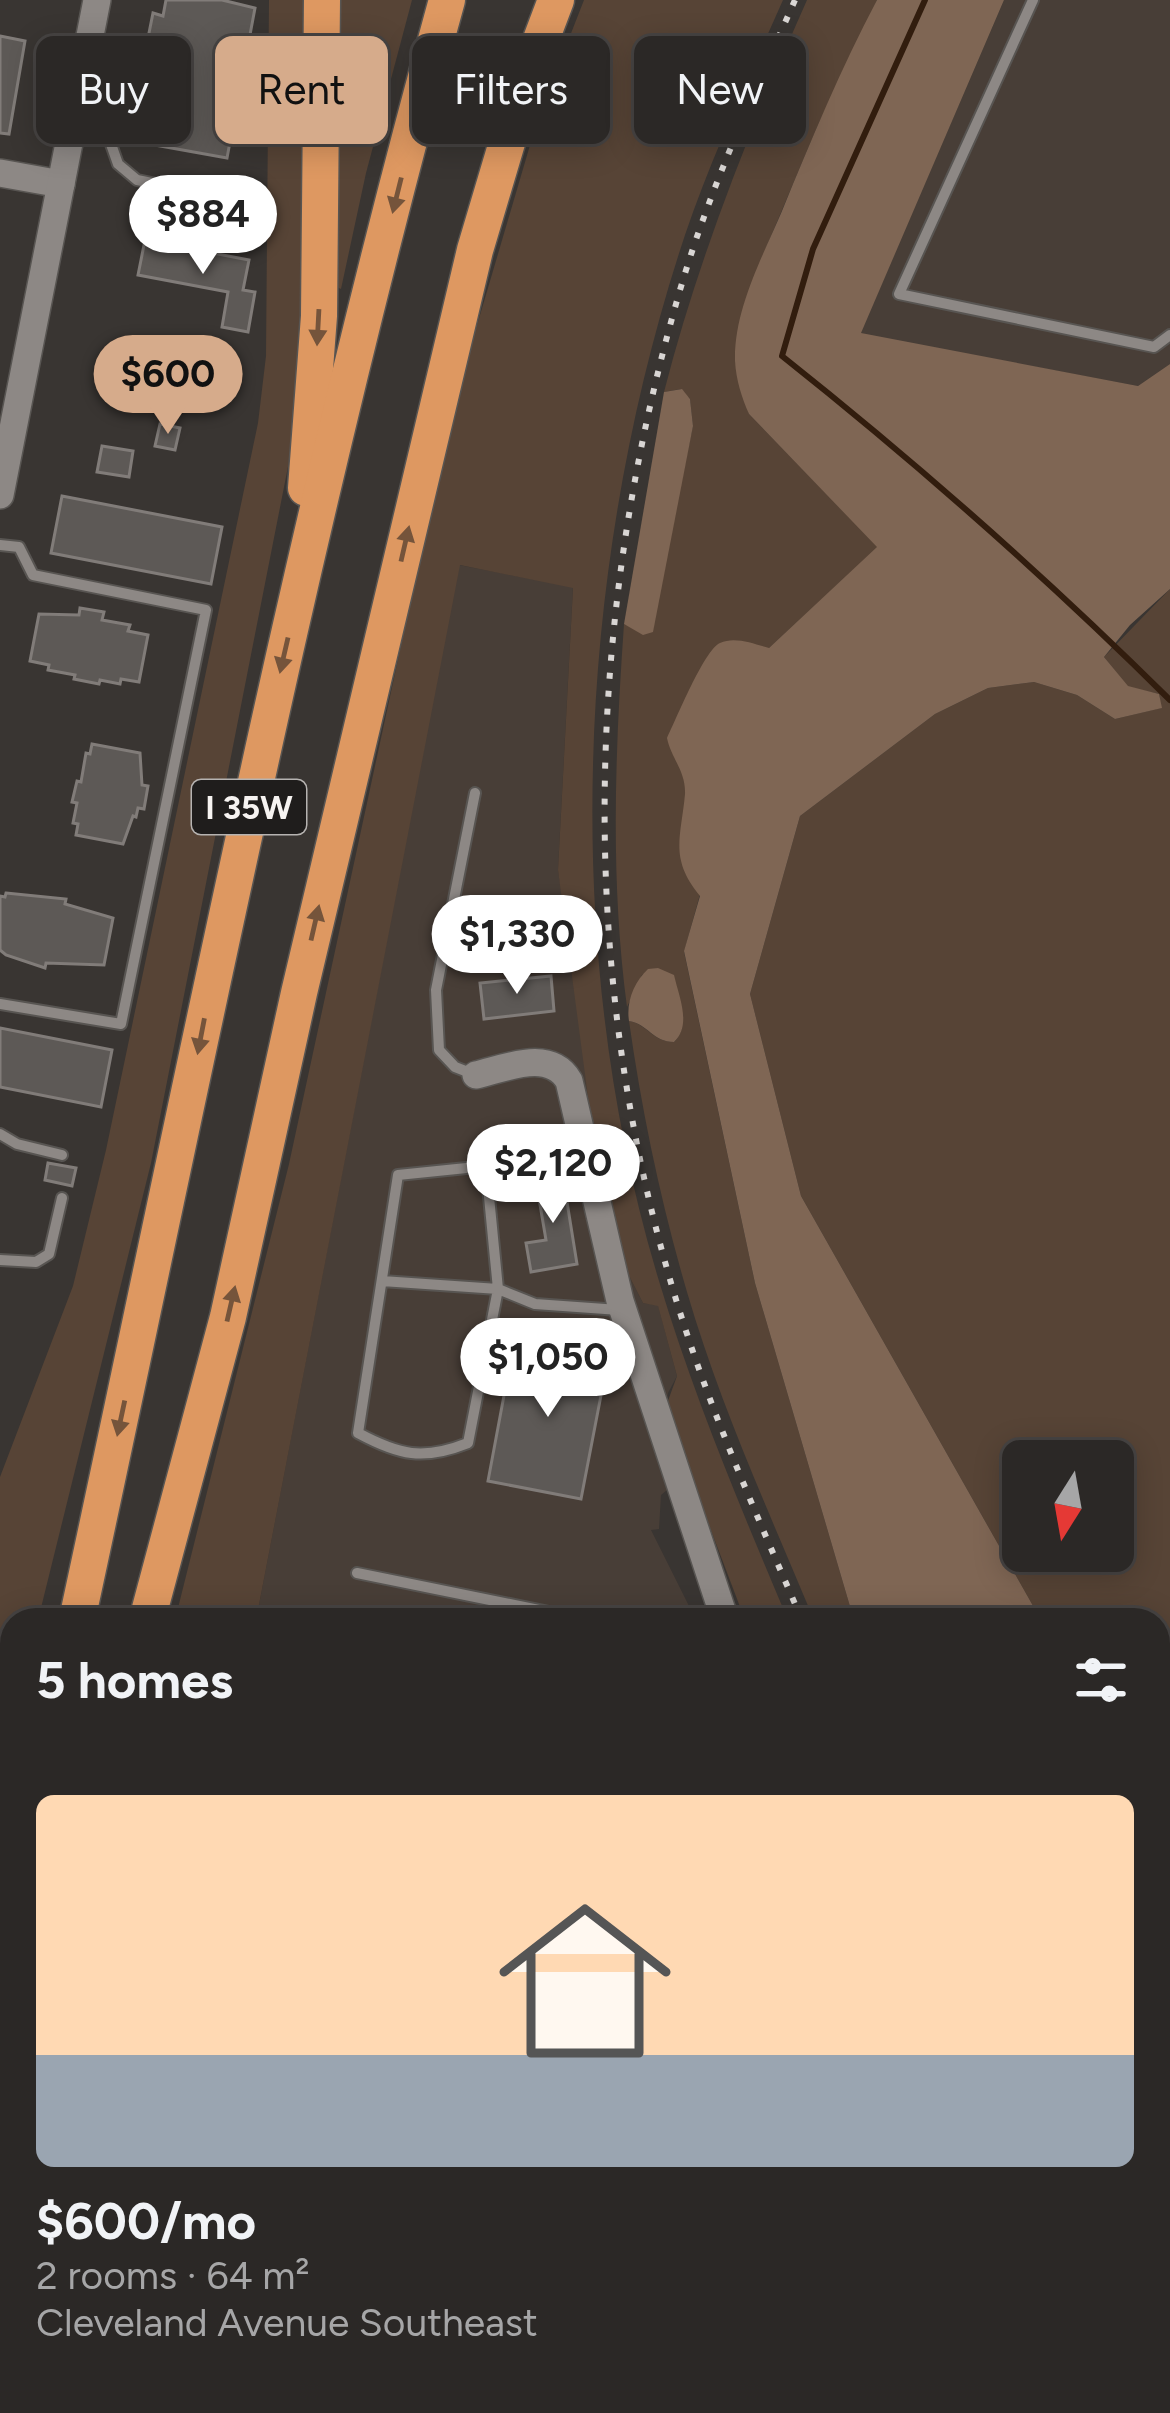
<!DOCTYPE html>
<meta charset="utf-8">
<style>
:root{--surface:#2b2826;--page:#33302e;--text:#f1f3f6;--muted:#a6a6a7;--line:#474443;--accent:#d6ab8b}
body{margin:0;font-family:Figtree,sans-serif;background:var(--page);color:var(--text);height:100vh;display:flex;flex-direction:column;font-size:45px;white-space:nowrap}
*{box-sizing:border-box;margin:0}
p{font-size:39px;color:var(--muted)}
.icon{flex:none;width:66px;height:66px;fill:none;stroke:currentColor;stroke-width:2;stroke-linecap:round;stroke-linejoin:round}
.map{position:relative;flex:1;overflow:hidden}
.details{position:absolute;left:0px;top:1608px;width:1170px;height:807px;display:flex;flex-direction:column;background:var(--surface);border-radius:36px 36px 0 0;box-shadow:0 6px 30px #0003,0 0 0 3px var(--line)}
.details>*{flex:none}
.hud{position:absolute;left:36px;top:36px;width:1098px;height:108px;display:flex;gap:24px}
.needle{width:78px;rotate:191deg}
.controls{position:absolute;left:1002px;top:1440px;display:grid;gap:24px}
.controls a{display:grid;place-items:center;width:132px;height:132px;border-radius:18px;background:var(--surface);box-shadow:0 6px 30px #0003,0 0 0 3px var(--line);font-size:60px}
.price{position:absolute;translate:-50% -102px;padding:0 27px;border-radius:42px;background:#fff;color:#222;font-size:39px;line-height:78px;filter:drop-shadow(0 3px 6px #0008)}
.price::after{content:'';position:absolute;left:50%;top:72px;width:36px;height:27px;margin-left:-18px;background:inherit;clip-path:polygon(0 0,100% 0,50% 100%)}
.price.current{background:var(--accent);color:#111}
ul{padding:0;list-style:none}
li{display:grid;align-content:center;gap:24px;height:636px;padding:0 36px}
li+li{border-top:3px solid var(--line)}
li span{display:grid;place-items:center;height:372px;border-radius:18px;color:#555}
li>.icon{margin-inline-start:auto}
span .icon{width:216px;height:216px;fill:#fffc;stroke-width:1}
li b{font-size:51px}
h2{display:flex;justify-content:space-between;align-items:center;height:144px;padding:0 36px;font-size:51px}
.pill{padding:0 42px;border-radius:18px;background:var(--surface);box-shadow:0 6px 30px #0003,0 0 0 3px var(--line);font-size:42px;line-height:108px}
.pill.current{background:var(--accent);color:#111}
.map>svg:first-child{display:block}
.built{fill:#483e37}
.green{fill:#574436;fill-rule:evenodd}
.forest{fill:#7f6654}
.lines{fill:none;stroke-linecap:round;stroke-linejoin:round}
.stream{stroke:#321d0e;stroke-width:6}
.building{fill:#5d5956;stroke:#817c79;stroke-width:3}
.service-casing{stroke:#585552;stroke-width:14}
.tertiary-casing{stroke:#585552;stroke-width:30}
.motorway-casing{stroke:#585552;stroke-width:39}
.service{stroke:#8d8885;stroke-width:10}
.tertiary{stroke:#8d8885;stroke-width:27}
.motorway{stroke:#de9861;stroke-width:36}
.rail{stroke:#d9d6d4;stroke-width:6;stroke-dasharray:6 12;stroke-linecap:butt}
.oneway{fill:#75543b}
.labels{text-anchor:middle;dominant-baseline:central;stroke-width:9;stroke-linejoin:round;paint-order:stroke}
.shield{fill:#1f1d1c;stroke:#b6b3b1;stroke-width:3}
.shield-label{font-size:33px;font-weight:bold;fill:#f6f3f1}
</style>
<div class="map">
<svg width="1170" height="2413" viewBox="0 0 1170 2413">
<rect width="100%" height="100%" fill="#393532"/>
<!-- built -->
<g class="built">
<polygon points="1004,0 1170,0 1170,364 1138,386 860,334"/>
<polygon points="459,565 573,587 558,870 624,1266 643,1303 658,1305 677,1376 668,1393 659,1461 667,1490 661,1495 659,1529 651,1530 696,1620 256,1620"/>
<polygon points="1158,1790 1170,1792 1170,2218 1158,2215"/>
<polygon points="1158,2259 1170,2261 1170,2413 1158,2396"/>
<polygon points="105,2403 1093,2403 1096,2413 103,2413"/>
</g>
<!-- green -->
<g class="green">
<polygon points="269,0 307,0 307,233 297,421 151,1163 38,1620 12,1620 12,1715 0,1760 0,1477 73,1286 106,1150 258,423 266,356"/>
<polygon points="339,0 412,0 366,173 341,289 334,286"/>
<path d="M584,0h199c-34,77 -71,155 -98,235 -109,328 -127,713 -26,1046 35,116 82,228 129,339h-43l-80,-211 12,-33 -19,-70 -15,-3 -19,-37 -29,-116 -37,-280 15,-282 -113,-23 -204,1055h-81l114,-456 140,-648 41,-167 68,-231z"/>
<path d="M807,0h70l-60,127 -51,121 -21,54 -10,59 14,53 129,133 -110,102 -84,303 71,331 99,337h-40c-45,-108 -94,-215 -127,-328 -26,-89 -45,-179 -58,-271 18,3 24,21 45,21 21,-20 -5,-52 -16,-74l-16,7 -15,32c-17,-128 -12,-255 -3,-383l5,2 32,-47 32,-153 -3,-27 -9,-10 -17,3c35,-136 86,-263 143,-392z"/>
<path d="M1170,589v1159l-12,-3v-125h-117l-240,-424 -51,-202 50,-178 135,-102 53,-26 46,-6 43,13 38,24 46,-11 -2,-14 -31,-7 -24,-30zM1023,1461h90v90h-90z"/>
<polygon points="12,2188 12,2403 105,2403 103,2413 0,2413 0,2231"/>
</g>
<!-- forest -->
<g class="forest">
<path d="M877,0h127l-143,333 277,53 32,-22v225l-40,36 -26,32 24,29 31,8 3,14 -47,11 -38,-24 -43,-13 -46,6 -53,26 -135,102 -50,178 51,202 240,424h-187l-99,-337 -71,-332 16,-55c-31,-38 -19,-58 -15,-102 1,-23 -14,-36 -18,-56 9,-18 37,-88 53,-95 15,-7 34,1 49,5l108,-101 -128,-133c-7,-16 -13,-34 -14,-53 -1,-52 27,-103 47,-150 29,-71 59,-143 95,-211z"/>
<polygon points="682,389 690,399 693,426 653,632 643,635 624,624 664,392"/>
<path d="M658,968l16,7c5,22 18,50 0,67 -21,0 -26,-18 -45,-21 -3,-19 5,-39 19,-52z"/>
</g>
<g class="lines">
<!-- stream -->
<path class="stream" d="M925,0l-112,249 -31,107c136,108 265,222 388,344"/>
</g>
<!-- building -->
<g class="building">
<polygon points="166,0 222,0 255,8 227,158 138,142 153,63 147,61 146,48 153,13 163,16"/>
<polygon points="0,36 25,41 9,134 0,133"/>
<polygon points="145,240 249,260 243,290 255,292 248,332 222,327 228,292 138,275"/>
<polygon points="160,424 180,428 175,450 155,446"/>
<polygon points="102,446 133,451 129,477 97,472"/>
<polygon points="62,496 222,527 211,584 51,553"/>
<polygon points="80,608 104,612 102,620 130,625 128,631 148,635 139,682 121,679 120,684 100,680 99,684 74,679 75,675 48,670 49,665 30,661 39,614 79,615"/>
<polygon points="92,744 140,753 142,785 148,786 144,809 138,808 136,817 133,816 123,844 76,835 78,824 73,823 77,803 72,802 77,781 81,782 86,753 90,754"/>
<polygon points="6,893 66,899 65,904 113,918 104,965 46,963 45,968 6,955 0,950 0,896 5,897"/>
<polygon points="551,976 554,1011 484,1019 480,983"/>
<polygon points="0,1028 112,1050 101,1107 0,1087"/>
<polygon points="48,1163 76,1168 72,1186 45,1180"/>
<polygon points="562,1171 577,1264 531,1272 526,1243 546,1240 535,1175"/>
<polygon points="514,1342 608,1359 581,1499 488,1481"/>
</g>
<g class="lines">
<!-- service casing -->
<g class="service-casing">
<g id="service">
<polyline points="1033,0 899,294 1154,347 1170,335"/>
<polyline points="77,121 106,130 118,164 137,180 236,200"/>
<polyline points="0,545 19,547 33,575 206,610 121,1024 0,1004"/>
<polyline points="473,1074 455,1067 439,1050 436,990 475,793"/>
<polyline points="0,1134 17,1144 62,1155"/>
<polyline points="0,1260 36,1262 49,1254 62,1198"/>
<path d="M382,1281l116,8 -30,154c-45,18 -69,12 -110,-10l40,-258 88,-9 12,123 37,15 84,6"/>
<polyline points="357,1573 588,1620"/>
<polyline points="1158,1848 1170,1850"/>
<polyline points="1158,2120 1170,2126"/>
<polyline points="537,2413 539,2403"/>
<polyline points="647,2413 648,2403"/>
<polyline points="883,2413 886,2403"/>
</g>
</g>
<!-- tertiary casing -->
<g class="tertiary-casing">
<g id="tertiary">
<polyline points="0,173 61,184"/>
<polyline points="0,495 97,0"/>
<path d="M476,1075c30,-7 74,-27 93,6l51,220 105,319"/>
<polyline points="1158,2238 1170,2240"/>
</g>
</g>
<!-- motorway casing -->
<g class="motorway-casing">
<g id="motorway">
<polyline points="306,488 319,316 322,0"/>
<path d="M77,1620c117,-542 222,-1086 370,-1620"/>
<polyline points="147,1620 228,1317 299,993 475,250 525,82 556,0"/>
<polyline points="0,1924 12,1884"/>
<polyline points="0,2119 12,2079"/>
</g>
</g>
<!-- service -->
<use href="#service" class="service"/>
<!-- tertiary -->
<use href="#tertiary" class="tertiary"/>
<!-- motorway -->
<use href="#motorway" class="motorway"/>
<!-- rail -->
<g class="rail">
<path d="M795,0c-44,100 -90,199 -119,304 -95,335 -99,698 11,1030 32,97 74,191 115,286"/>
<polyline points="1064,2403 1065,2413"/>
<polyline points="1148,2403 1154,2413"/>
<polyline points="1042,2413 1043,2403"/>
</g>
</g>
<!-- one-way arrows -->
<defs><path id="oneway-solid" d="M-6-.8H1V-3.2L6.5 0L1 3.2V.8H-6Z" transform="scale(3)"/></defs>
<g class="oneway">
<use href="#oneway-solid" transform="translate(397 195) rotate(104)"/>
<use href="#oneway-solid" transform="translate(318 327) rotate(93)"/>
<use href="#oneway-solid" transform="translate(405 544) rotate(-77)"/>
<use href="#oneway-solid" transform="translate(284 655) rotate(103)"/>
<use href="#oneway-solid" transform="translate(315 923) rotate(-77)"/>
<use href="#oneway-solid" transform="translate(201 1036) rotate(101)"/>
<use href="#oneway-solid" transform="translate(231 1304) rotate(-77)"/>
<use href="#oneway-solid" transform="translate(121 1418) rotate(102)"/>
</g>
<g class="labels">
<!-- shield labels -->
<rect class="shield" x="192" y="780" width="114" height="54" rx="9"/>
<g class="shield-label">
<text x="249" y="807">I 35W</text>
</g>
</g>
</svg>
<div class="controls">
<a><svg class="needle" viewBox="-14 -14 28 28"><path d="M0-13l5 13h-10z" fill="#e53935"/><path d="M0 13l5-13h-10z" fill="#a6a6a7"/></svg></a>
</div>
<b class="price" style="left:203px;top:277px">$884</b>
<b class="price current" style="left:168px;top:437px">$600</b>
<b class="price" style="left:517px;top:997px">$1,330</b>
<b class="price" style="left:553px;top:1226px">$2,120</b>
<b class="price" style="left:548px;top:1420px">$1,050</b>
<div class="hud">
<a class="pill">Buy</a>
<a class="pill current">Rent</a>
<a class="pill">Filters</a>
<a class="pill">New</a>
</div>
<section class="details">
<h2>5 homes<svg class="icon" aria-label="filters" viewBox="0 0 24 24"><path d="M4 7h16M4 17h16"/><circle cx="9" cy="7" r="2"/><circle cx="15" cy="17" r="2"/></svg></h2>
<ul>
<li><span style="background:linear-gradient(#ffd9b3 70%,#9aa5b1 0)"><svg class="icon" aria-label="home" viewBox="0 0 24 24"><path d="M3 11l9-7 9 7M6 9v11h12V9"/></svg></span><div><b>$600/mo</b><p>2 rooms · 64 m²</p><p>Cleveland Avenue Southeast</p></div></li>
</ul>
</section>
</div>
